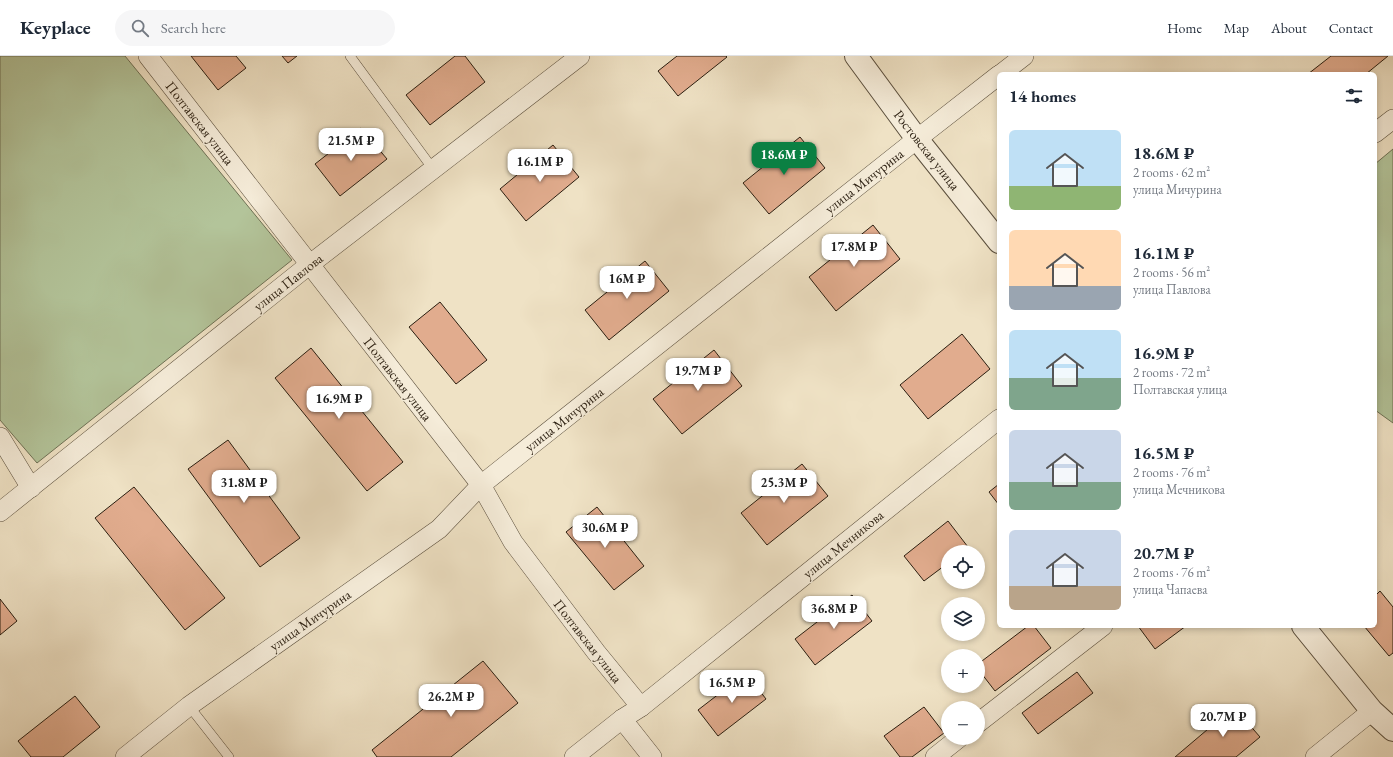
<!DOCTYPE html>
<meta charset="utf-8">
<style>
:root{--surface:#fff;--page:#f6f6f7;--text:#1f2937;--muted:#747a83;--line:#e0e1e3;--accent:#0b8043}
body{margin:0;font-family:"EB Garamond",serif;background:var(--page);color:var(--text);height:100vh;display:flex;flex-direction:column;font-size:15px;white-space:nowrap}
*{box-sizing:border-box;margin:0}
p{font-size:13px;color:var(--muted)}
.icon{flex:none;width:22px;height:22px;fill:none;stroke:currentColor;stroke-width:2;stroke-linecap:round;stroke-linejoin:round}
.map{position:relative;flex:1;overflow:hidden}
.drawer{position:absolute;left:997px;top:16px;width:380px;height:556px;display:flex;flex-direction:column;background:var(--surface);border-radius:6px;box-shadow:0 2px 6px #0003}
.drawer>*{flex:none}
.buttons{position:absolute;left:941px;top:489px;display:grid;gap:8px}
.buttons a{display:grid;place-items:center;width:44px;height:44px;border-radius:50%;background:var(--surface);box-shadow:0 2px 6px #0003;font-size:20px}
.price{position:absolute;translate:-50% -34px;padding:0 9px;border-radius:8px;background:#fff;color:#222;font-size:13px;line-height:26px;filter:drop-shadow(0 1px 2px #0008)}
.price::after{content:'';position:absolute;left:50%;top:24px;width:12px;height:9px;margin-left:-6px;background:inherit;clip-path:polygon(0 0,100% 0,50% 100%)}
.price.current{background:var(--accent);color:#fff}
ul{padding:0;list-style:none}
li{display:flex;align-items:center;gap:12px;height:100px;padding:0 12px}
li span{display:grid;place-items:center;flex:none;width:112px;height:80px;border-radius:6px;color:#555}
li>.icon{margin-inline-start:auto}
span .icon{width:48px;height:48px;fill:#fffc;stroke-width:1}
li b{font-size:17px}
h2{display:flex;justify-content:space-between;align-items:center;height:48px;padding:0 12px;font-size:17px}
header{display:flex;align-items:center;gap:24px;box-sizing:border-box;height:56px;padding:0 20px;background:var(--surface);border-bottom:1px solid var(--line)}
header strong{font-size:19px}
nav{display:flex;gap:22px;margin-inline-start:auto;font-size:14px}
.search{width:280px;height:36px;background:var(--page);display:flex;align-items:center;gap:10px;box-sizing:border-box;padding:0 14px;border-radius:22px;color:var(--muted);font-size:15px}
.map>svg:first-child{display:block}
.green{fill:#b3c49a;stroke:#6e7155}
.building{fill:#e1ac8e;stroke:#2a1e10}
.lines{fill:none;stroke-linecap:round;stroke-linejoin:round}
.service-casing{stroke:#5b4f3d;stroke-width:10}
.minor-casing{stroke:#5b4f3d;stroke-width:20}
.tertiary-casing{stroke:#5b4f3d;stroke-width:24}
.service{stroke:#f5ecd9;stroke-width:9}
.minor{stroke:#f5ecd9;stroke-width:19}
.tertiary{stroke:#f5ecd9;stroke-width:22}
.labels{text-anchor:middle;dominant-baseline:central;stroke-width:3;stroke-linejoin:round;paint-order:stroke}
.street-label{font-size:14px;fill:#2a1e10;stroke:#f5ecd9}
</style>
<header>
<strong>Keyplace</strong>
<div class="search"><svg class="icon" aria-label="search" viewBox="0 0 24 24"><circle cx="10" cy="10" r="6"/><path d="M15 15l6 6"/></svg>Search here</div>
<nav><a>Home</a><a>Map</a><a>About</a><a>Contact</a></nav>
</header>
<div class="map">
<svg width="1393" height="701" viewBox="0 0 1393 701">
<rect width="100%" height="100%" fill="#efe2c5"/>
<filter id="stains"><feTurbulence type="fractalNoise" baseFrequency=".005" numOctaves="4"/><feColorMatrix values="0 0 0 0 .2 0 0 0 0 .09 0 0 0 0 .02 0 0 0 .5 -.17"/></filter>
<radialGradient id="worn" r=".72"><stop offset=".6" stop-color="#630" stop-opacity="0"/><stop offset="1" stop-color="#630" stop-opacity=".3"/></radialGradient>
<!-- green -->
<g class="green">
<polygon points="0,0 125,0 292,204 37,407 0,364"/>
<polygon points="1393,93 1393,367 1375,354 1375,108"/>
</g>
<!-- building -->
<g class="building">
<polygon points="191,0 236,0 246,12 218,34"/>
<polygon points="282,0 297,0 288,7"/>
<polygon points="455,0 465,0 485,26 430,69 406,39"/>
<polygon points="677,0 726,0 727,1 678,40 658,15"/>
<polygon points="1331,0 1388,0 1366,18 1308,18"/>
<polygon points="361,72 387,103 340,140 315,108"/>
<polygon points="800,81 825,112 769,158 743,127"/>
<polygon points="553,89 579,121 526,165 500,133"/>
<polygon points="873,169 900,203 836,255 809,221"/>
<polygon points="645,205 669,235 609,284 585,254"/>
<polygon points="440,246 487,304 456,328 409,271"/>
<polygon points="962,278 990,313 928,363 900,329"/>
<polygon points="311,292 403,406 367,435 275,322"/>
<polygon points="714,294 742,330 682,378 653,343"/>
<polygon points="228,384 300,482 260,511 188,413"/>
<polygon points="802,408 828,440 767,489 741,457"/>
<polygon points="999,428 999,449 989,436"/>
<polygon points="134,431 225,542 185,574 95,462"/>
<polygon points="597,451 644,510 614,534 566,476"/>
<polygon points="948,465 968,491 962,496 948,496 948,507 924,525 904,500"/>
<polygon points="1380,535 1393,551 1393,597 1389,600 1364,570 1375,570 1375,540"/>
<polygon points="852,539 872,565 815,609 795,583"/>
<polygon points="0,543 17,565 0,579"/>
<polygon points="1028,570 1034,570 1051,592 995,635 978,613 978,608"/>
<polygon points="1138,570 1186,570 1155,593"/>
<polygon points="483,605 518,647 451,701 377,701 372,694"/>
<polygon points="1077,616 1093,637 1038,678 1022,657"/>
<polygon points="746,617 766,643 718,680 698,654"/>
<polygon points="75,640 100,671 63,701 31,701 18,685"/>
<polygon points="924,651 944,677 912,701 900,701 884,680"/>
<polygon points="1234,651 1260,681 1236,701 1175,701"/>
</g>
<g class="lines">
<!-- service casing -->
<g class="service-casing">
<g id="service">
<polyline points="350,0 433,113"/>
<polyline points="189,650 229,701"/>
</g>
</g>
<!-- minor casing -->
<g class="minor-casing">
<g id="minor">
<polyline points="148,0 481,429 513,486 596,596 641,651"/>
<polyline points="1001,18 1024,0"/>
<polyline points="1375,77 1393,63"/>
<polyline points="0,381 31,432"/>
<polyline points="0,456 309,209 580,0"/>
<polyline points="622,663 652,701"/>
<polyline points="978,667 1103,570"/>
<polyline points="125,701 189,650 439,473 481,429 917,83 999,19"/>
<polyline points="574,701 622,663 641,651 999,363"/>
<polyline points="935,701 959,682"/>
<polyline points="1315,701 1372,655"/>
</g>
</g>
<!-- tertiary casing -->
<g class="tertiary-casing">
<g id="tertiary">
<polyline points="856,0 917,83 999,186"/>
<polyline points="1303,570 1372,655 1393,674"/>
</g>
</g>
<!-- service -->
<use href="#service" class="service"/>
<!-- minor -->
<use href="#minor" class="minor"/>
<!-- tertiary -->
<use href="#tertiary" class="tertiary"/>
</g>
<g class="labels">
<!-- street labels -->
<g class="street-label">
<text transform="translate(200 67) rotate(52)">Полтавская улица</text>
<text transform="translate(927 94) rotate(52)">Ростовская улица</text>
<text transform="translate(864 125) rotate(-38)">улица Мичурина</text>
<text transform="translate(288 226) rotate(-38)">улица Павлова</text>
<text transform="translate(398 323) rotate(52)">Полтавская улица</text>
<text transform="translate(564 363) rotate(-38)">улица Мичурина</text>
<text transform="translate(843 488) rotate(-39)">улица Мечникова</text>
<text transform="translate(310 564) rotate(-35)">улица Мичурина</text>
<text transform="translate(588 585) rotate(52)">Полтавская улица</text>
</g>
</g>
<rect width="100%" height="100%" filter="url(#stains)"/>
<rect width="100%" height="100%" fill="url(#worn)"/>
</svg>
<div class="buttons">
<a><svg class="icon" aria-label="locate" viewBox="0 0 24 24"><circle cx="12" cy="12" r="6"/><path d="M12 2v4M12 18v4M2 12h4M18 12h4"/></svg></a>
<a><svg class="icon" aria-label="layers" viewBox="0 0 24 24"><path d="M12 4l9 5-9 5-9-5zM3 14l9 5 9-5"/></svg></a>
<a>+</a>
<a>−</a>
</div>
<b class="price" style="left:351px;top:106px">21.5M ₽</b>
<b class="price current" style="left:784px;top:120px">18.6M ₽</b>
<b class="price" style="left:540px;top:127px">16.1M ₽</b>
<b class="price" style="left:854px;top:212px">17.8M ₽</b>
<b class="price" style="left:627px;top:244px">16M ₽</b>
<b class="price" style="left:698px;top:336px">19.7M ₽</b>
<b class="price" style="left:339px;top:364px">16.9M ₽</b>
<b class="price" style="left:244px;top:448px">31.8M ₽</b>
<b class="price" style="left:784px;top:448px">25.3M ₽</b>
<b class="price" style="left:605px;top:493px">30.6M ₽</b>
<b class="price" style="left:834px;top:574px">36.8M ₽</b>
<b class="price" style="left:732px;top:648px">16.5M ₽</b>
<b class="price" style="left:451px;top:662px">26.2M ₽</b>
<b class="price" style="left:1223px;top:682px">20.7M ₽</b>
<section class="drawer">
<h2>14 homes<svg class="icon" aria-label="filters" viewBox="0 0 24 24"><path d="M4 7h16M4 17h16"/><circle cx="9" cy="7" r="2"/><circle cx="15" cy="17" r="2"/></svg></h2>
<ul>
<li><span style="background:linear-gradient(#bfe0f5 70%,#8fb573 0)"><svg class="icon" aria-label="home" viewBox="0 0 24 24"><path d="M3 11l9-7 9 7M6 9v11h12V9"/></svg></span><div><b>18.6M ₽</b><p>2 rooms · 62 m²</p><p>улица Мичурина</p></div></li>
<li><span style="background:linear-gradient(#ffd9b3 70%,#9aa5b1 0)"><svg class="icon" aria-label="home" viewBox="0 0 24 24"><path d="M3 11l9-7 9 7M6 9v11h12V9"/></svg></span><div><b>16.1M ₽</b><p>2 rooms · 56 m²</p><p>улица Павлова</p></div></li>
<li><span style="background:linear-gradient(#bfe0f5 60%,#7fa58c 0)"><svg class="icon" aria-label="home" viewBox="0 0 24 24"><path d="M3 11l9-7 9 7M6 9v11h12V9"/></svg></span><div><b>16.9M ₽</b><p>2 rooms · 72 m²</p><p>Полтавская улица</p></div></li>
<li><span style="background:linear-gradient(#c9d6e8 65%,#7fa58c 0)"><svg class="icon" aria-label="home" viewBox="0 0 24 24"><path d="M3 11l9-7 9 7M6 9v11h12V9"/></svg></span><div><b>16.5M ₽</b><p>2 rooms · 76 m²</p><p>улица Мечникова</p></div></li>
<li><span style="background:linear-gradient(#c9d6e8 70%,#b9a48a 0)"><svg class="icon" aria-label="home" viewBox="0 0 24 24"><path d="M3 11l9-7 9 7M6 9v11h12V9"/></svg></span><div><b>20.7M ₽</b><p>2 rooms · 76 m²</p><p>улица Чапаева</p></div></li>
</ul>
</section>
</div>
